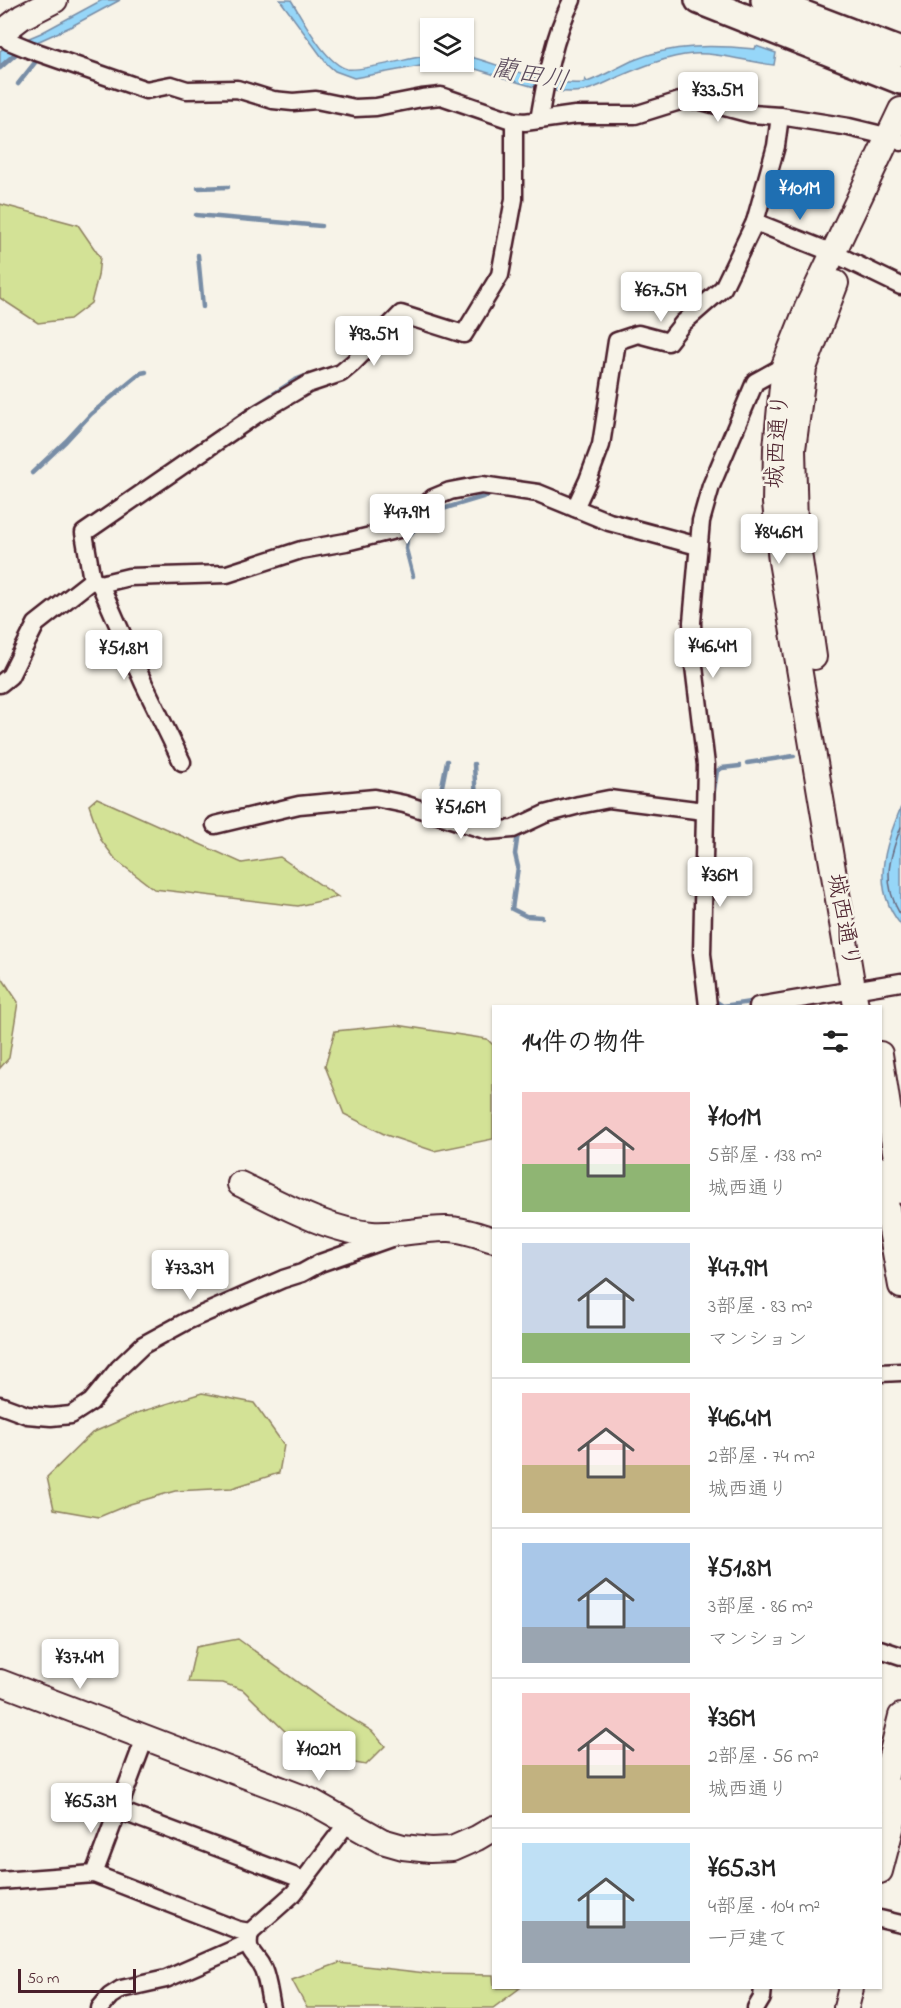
<!DOCTYPE html>
<html lang="ja">
<meta charset="utf-8">
<style>
:root{--surface:#fff;--page:#f2f2f2;--text:#222;--muted:#767676;--line:#e0e0e0;--accent:#1f6fb2}
body{margin:0;font-family:"Indie Flower","Klee One",sans-serif;background:var(--page);color:var(--text);height:100vh;display:flex;flex-direction:column;font-size:22px;white-space:nowrap}
*{box-sizing:border-box;margin:0}
p{font-size:20px;color:var(--muted)}
.icon{flex:none;width:33px;height:33px;fill:none;stroke:currentColor;stroke-width:2;stroke-linecap:round;stroke-linejoin:round}
.map{position:relative;flex:1;overflow:hidden}
.panel{position:absolute;left:492px;top:1005px;width:390px;height:984px;display:flex;flex-direction:column;background:var(--surface);border-radius:0px;box-shadow:0 2px 4px #0004}
.panel>*{flex:none}
.controls{position:absolute;left:420px;top:18px;display:grid;gap:12px}
.controls a{display:grid;place-items:center;width:54px;height:54px;border-radius:0px;background:var(--surface);box-shadow:0 2px 4px #0004;font-size:30px}
.scale{position:absolute;left:18px;bottom:15px;width:118px;box-sizing:border-box;padding-left:6px;border:3px solid #4a1f2b;border-top:0;font-size:16px;line-height:21px;white-space:nowrap;color:#4a1f2b;-webkit-text-stroke:4px #f7f3e8;paint-order:stroke}
.price{position:absolute;translate:-50% -51px;padding:0 14px;border-radius:6px;background:#fff;color:#222;font-size:20px;line-height:39px;filter:drop-shadow(0 2px 3px #0008)}
.price::after{content:'';position:absolute;left:50%;top:36px;width:18px;height:14px;margin-left:-9px;background:inherit;clip-path:polygon(0 0,100% 0,50% 100%)}
.price.selected{background:var(--accent);color:#fff}
ul{padding:0;list-style:none}
li{display:flex;align-items:center;gap:18px;height:150px;padding:0 30px}
li+li{border-top:2px solid var(--line)}
li span{display:grid;place-items:center;flex:none;width:168px;height:120px;border-radius:0px;color:#555}
li>.icon{margin-inline-start:auto}
span .icon{width:72px;height:72px;fill:#fffc;stroke-width:1}
li b{font-size:26px}
h2{display:flex;justify-content:space-between;align-items:center;height:72px;padding:0 30px;font-size:26px}
.map>svg:first-child{display:block}
.green{fill:#d3e296;stroke:#8e8060;stroke-width:1.5}
.water{fill:#96d6f8;stroke:#788da6;stroke-width:1.5}
.lines{fill:none;stroke-linecap:round;stroke-linejoin:round}
.shore{stroke:#68687d;stroke-width:1.5}
.stream{stroke:#788da6;stroke-width:4.5}
.street-casing{stroke:#4a1f2b;stroke-width:21}
.secondary-casing{stroke:#4a1f2b;stroke-width:28}
.primary-casing{stroke:#4a1f2b;stroke-width:32}
.street{stroke:#f7f3e8;stroke-width:16}
.secondary{stroke:#f7f3e8;stroke-width:24}
.primary{stroke:#f7f3e8;stroke-width:27}
.labels{text-anchor:middle;dominant-baseline:central;stroke-width:5;stroke-linejoin:round;paint-order:stroke}
.street-label{font-size:24px;fill:#4a1f2b;stroke:#f7f3e8}
.water-label{font-size:26px;font-style:italic;fill:#5d4d5e;stroke:#f7f3e8}
</style>
<div class="map">
<svg width="901" height="2008" viewBox="0 0 901 2008">
<rect width="100%" height="100%" fill="#f7f3e8"/>
<filter id="ink" filterUnits="userSpaceOnUse"><feTurbulence type="fractalNoise" baseFrequency=".0167" numOctaves="2"/><feDisplacementMap in="SourceGraphic" scale="12" xChannelSelector="R" yChannelSelector="G"/><feConvolveMatrix kernelMatrix="1 2 1 2 8 2 1 2 1" color-interpolation-filters="sRGB"/></filter>
<g filter="url(#ink)">
<!-- green -->
<g class="green">
<polygon points="0,204 78,225 100,257 98,276 91,303 70,319 38,323 0,298"/>
<polygon points="97,798 242,863 280,857 338,897 298,906 154,889 116,860 101,840 89,805"/>
<polygon points="0,975 18,1002 9,1058 0,1068"/>
<polygon points="397,1025 487,1039 493,1045 493,1139 434,1151 386,1135 344,1114 325,1066 335,1031"/>
<polygon points="202,1393 254,1403 284,1445 279,1473 232,1488 175,1491 130,1504 99,1517 54,1509 47,1477 92,1433 137,1413"/>
<polygon points="238,1639 332,1707 372,1731 385,1746 366,1765 320,1757 294,1740 243,1690 223,1683 188,1682 196,1647"/>
<polygon points="339,1963 434,1974 493,1975 494,1988 520,1988 493,2008 307,2008 292,1980"/>
</g>
<!-- water -->
<g class="water">
<polygon points="102,0 120,0 70,27 15,52 0,65 0,51 3,49 41,33"/>
<path d="M280,0h11c12,19 33,62 56,69 12,3 67,-12 83,-14v7h34v-7c40,10 78,31 120,28l1,-4 2,3c17,-6 31,-15 47,-22 39,-16 80,-15 121,-11l1,-3 20,7 -2,12c-25,-3 -58,-13 -81,-11 -25,2 -52,13 -75,23 -15,7 -29,15 -47,15 -46,0 -88,-28 -134,-29l-83,15 -19,-7 -8,-7z"/>
<path d="M901,807v118c-31,-38 -16,-78 0,-118z"/>
</g>
<g class="lines">
<!-- shore -->
<path class="shore" d="M901,827c-13,34 -19,57 0,89"/>
<!-- stream -->
<g class="stream">
<polyline points="0,68 17,53"/>
<polyline points="18,84 37,60"/>
<polyline points="198,188 228,187"/>
<polyline points="196,215 321,226"/>
<polyline points="198,255 203,307"/>
<polyline points="235,420 235,419 295,380 305,376"/>
<polyline points="32,473 66,441 91,414 141,373 146,372"/>
<polyline points="413,576 406,549 407,538 413,531 436,511 496,493"/>
<polyline points="747,763 794,756"/>
<polyline points="474,764 477,821 479,822"/>
<polyline points="713,797 717,771 722,768 740,766"/>
<polyline points="444,810 440,796 447,761"/>
<polyline points="518,833 515,854 518,867 512,909 526,916 542,917"/>
<polyline points="714,1000 723,1006 757,1001"/>
</g>
<!-- street casing -->
<g class="street-casing">
<g id="street">
<polyline points="0,32 9,41 31,50 146,90 171,85 187,90 237,89 273,100 293,102 316,100 355,108 376,107 422,98 441,96 514,121 525,122 575,115 635,115 683,100 698,100 751,114 780,116 849,127 890,137 901,142"/>
<path d="M539,120c7,-41 14,-82 33,-120"/>
<polyline points="755,222 833,253 901,286"/>
<polyline points="575,508 588,480 601,445 617,341 638,334 668,342 683,323 723,288 755,222 776,146 780,116"/>
<polyline points="92,580 84,533 257,414 308,384 341,373 353,363 401,314 464,334 500,275 514,199 514,121"/>
<polyline points="92,580 100,584 129,577 227,574 301,550 346,542 399,529 433,498 450,491 482,485 538,493 609,522 698,546"/>
<polyline points="100,584 144,684 182,762"/>
<polyline points="0,684 10,676 36,624 92,580"/>
<polyline points="215,825 299,805 375,798 404,804 488,831 513,829 545,814 579,805 609,799 704,811"/>
<polyline points="708,1006 702,954 706,765 693,658 692,622 701,521 711,486 755,382 784,366"/>
<polyline points="758,1006 901,982"/>
<polyline points="880,1373 901,1372"/>
<polyline points="0,1405 27,1415 51,1417 71,1415 91,1402 119,1368 143,1345 187,1321 283,1279 302,1273 320,1263 391,1238"/>
<polyline points="880,1649 901,1656"/>
<polyline points="118,1810 296,1877 302,1882"/>
<polyline points="94,1874 238,1930 250,1932 294,1893 348,1822"/>
<polyline points="0,1881 94,1874 145,1738"/>
<polyline points="880,1919 901,1924"/>
<path d="M250,1933c-5,21 6,20 13,36 5,12 6,26 9,39"/>
<polyline points="100,2008 110,1996 121,1989 166,1979 248,1943"/>
<polyline points="756,2008 762,1998 763,1988"/>
</g>
</g>
<!-- secondary casing -->
<g class="secondary-casing">
<g id="secondary">
<polyline points="1,33 22,17 55,0"/>
<polyline points="814,657 795,525 793,449 804,368 836,283"/>
<polyline points="856,1006 781,561 775,503 776,448 784,366 807,308 901,110"/>
<polyline points="880,1054 901,1191"/>
<polyline points="880,1169 901,1286"/>
<path d="M240,1184c39,19 88,47 132,50 26,2 51,-6 77,-5 14,0 31,7 45,11"/>
<polyline points="0,1682 309,1800 382,1841 403,1847 430,1850 452,1849 477,1838 494,1828"/>
<polyline points="880,1800 901,1716"/>
<polyline points="880,1871 901,1791"/>
<polyline points="846,2008 851,1988"/>
</g>
</g>
<!-- primary casing -->
<g class="primary-casing">
<g id="primary">
<polyline points="699,0 901,80"/>
<polyline points="765,0 901,52"/>
</g>
</g>
<!-- street -->
<use href="#street" class="street"/>
<!-- secondary -->
<use href="#secondary" class="secondary"/>
<!-- primary -->
<use href="#primary" class="primary"/>
</g>
</g>
<g class="labels">
<!-- street labels -->
<g class="street-label">
<text transform="translate(779 441) rotate(-86)">城西通り</text>
<text transform="translate(842 921) rotate(80)">城西通り</text>
</g>
<!-- water labels -->
<g class="water-label">
<text transform="translate(530 76) rotate(11)">藺田川</text>
</g>
</g>
</svg>
<div class="controls">
<a><svg class="icon" aria-label="layers" viewBox="0 0 24 24"><path d="M12 4l9 5-9 5-9-5zM3 14l9 5 9-5"/></svg></a>
</div>
<div class="scale">50 m</div>
<b class="price" style="left:718px;top:123px">¥33.5M</b>
<b class="price selected" style="left:800px;top:221px">¥101M</b>
<b class="price" style="left:661px;top:323px">¥67.5M</b>
<b class="price" style="left:374px;top:367px">¥93.5M</b>
<b class="price" style="left:407px;top:545px">¥47.9M</b>
<b class="price" style="left:779px;top:565px">¥84.6M</b>
<b class="price" style="left:713px;top:679px">¥46.4M</b>
<b class="price" style="left:124px;top:681px">¥51.8M</b>
<b class="price" style="left:461px;top:840px">¥51.6M</b>
<b class="price" style="left:720px;top:908px">¥36M</b>
<b class="price" style="left:190px;top:1301px">¥73.3M</b>
<b class="price" style="left:80px;top:1690px">¥37.4M</b>
<b class="price" style="left:319px;top:1782px">¥102M</b>
<b class="price" style="left:91px;top:1834px">¥65.3M</b>
<section class="panel">
<h2>14件の物件<svg class="icon" aria-label="filters" viewBox="0 0 24 24"><path d="M4 7h16M4 17h16"/><circle cx="9" cy="7" r="2"/><circle cx="15" cy="17" r="2"/></svg></h2>
<ul>
<li><span style="background:linear-gradient(#f6c9c9 60%,#8fb573 0)"><svg class="icon" aria-label="home" viewBox="0 0 24 24"><path d="M3 11l9-7 9 7M6 9v11h12V9"/></svg></span><div><b>¥101M</b><p>5部屋 · 138 m²</p><p>城西通り</p></div></li>
<li><span style="background:linear-gradient(#c9d6e8 75%,#8fb573 0)"><svg class="icon" aria-label="home" viewBox="0 0 24 24"><path d="M3 11l9-7 9 7M6 9v11h12V9"/></svg></span><div><b>¥47.9M</b><p>3部屋 · 83 m²</p><p>マンション</p></div></li>
<li><span style="background:linear-gradient(#f6c9c9 60%,#c2b280 0)"><svg class="icon" aria-label="home" viewBox="0 0 24 24"><path d="M3 11l9-7 9 7M6 9v11h12V9"/></svg></span><div><b>¥46.4M</b><p>2部屋 · 74 m²</p><p>城西通り</p></div></li>
<li><span style="background:linear-gradient(#a9c7e8 70%,#9aa5b1 0)"><svg class="icon" aria-label="home" viewBox="0 0 24 24"><path d="M3 11l9-7 9 7M6 9v11h12V9"/></svg></span><div><b>¥51.8M</b><p>3部屋 · 86 m²</p><p>マンション</p></div></li>
<li><span style="background:linear-gradient(#f6c9c9 60%,#c2b280 0)"><svg class="icon" aria-label="home" viewBox="0 0 24 24"><path d="M3 11l9-7 9 7M6 9v11h12V9"/></svg></span><div><b>¥36M</b><p>2部屋 · 56 m²</p><p>城西通り</p></div></li>
<li><span style="background:linear-gradient(#bfe0f5 65%,#9aa5b1 0)"><svg class="icon" aria-label="home" viewBox="0 0 24 24"><path d="M3 11l9-7 9 7M6 9v11h12V9"/></svg></span><div><b>¥65.3M</b><p>4部屋 · 104 m²</p><p>一戸建て</p></div></li>
</ul>
</section>
</div>
